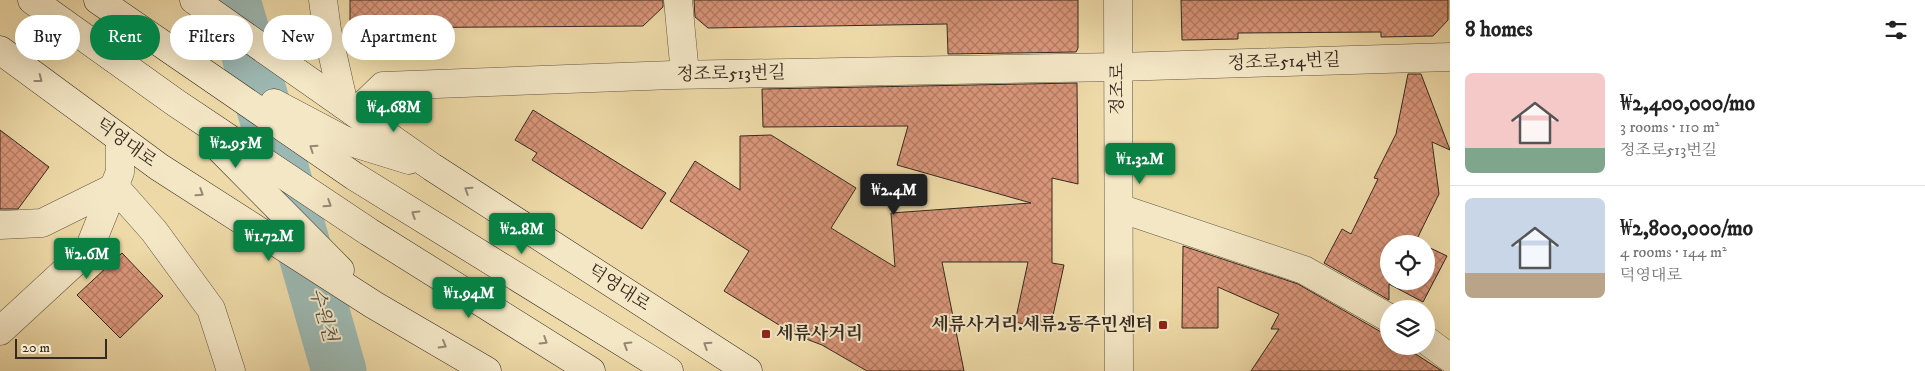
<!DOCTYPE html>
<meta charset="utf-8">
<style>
:root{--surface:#fff;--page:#f2f2f2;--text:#222;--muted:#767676;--line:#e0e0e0;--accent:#0b8043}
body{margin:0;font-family:"IM FELL DW Pica","Noto Serif KR",serif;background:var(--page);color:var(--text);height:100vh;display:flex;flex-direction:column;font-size:19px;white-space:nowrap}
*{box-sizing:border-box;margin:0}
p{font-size:16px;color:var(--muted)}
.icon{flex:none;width:28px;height:28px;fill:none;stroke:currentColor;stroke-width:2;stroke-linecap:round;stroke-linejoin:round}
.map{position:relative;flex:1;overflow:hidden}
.panel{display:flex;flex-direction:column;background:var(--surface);width:475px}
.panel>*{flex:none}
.hud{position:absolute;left:15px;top:15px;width:475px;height:45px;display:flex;gap:10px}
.fabs{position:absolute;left:1380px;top:235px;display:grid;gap:10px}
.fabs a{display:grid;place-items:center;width:55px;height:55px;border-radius:50%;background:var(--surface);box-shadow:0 5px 20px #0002;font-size:25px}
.scale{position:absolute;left:15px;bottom:12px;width:92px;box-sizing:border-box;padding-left:5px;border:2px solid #352a21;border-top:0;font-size:14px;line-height:18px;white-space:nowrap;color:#352a21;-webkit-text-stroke:4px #f4e7c6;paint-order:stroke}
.price{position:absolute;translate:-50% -42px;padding:0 11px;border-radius:5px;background:var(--accent);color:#fff;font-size:16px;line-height:32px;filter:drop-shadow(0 1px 2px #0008)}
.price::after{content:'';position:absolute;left:50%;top:30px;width:15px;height:11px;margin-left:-8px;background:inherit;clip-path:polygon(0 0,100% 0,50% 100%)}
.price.current{background:#222;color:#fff}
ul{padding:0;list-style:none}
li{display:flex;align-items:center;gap:15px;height:125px;padding:0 15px}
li+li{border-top:1px solid var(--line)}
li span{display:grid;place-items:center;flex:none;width:140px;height:100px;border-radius:8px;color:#555}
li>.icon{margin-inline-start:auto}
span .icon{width:60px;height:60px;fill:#fffc;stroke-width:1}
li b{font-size:21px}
h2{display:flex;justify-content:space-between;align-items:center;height:60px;padding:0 15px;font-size:21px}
.tag{padding:0 18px;border-radius:22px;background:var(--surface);box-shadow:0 5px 20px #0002;font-size:18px;line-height:45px}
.tag.current{background:var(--accent);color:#fff}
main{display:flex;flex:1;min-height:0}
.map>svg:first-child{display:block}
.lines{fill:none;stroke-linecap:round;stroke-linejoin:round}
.river{stroke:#9cb8b2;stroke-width:55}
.building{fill:url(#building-cross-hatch);stroke:#352a21}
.minor-casing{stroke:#635643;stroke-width:29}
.tertiary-casing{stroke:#635643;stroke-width:29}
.secondary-casing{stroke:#352a21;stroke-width:29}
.minor{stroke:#f4e7c6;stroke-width:28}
.tertiary{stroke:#f4e7c6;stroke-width:28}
.secondary{stroke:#f4e7c6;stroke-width:28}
.oneway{stroke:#948874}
.poi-dot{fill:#8f2418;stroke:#f4e7c6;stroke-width:2}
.labels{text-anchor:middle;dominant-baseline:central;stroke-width:4;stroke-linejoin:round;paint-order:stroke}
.street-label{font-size:18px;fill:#352a21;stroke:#f4e7c6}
.poi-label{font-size:18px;font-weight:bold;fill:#352a21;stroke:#f4e7c6;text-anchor:end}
.water-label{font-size:19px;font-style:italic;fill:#4f4e45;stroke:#f4e7c6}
</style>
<main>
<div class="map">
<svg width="1450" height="371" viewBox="0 0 1450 371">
<defs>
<pattern id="building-cross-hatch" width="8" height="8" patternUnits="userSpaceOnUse" patternTransform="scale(1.25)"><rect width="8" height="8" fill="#da967a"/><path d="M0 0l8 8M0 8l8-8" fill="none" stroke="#b27b64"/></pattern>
</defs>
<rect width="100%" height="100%" fill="#eedaa8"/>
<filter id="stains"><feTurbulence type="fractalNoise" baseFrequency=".004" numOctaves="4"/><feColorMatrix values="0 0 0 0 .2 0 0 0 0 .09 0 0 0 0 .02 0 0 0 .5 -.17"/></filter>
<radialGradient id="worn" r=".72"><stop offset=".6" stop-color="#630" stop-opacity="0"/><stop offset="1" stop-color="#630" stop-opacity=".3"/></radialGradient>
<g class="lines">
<!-- river -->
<polyline class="river" points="233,0 339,371"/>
</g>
<!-- building -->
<g class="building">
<polygon points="350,0 663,0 663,7 643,26 350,28"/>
<polygon points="694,0 1078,0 1078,48 1076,52 948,54 947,24 708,28 695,17"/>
<polygon points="1181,0 1448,0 1448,20 1433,36 1381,37 1381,32 1238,33 1238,39 1182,40"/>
<polygon points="1408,74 1421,74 1450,150 1432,142 1439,194 1416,241 1422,244 1389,244 1389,281 1426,281 1426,246 1447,256 1423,302 1389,284 1389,300 1324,263 1342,229 1351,234 1378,179 1374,178 1396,134"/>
<polygon points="1077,83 1078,184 1052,178 1052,263 1064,265 1050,329 1015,322 1028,262 942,262 964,371 867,371 822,345 801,337 800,338 724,291 749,251 670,201 695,161 740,190 740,136 771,135 856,188 831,228 895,267 891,213 1031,203 897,165 908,126 763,127 762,89"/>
<polygon points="533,110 666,193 642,229 532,160 537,153 515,140"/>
<polygon points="0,130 49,167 18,209 0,209"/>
<polygon points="1183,246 1298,284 1381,332 1389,334 1389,346 1403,346 1442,371 1251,371 1279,329 1271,329 1279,314 1218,287 1218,328 1182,328"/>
<polygon points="122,253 163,296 120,338 77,295"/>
</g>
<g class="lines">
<!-- minor casing -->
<g class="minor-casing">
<g id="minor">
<polyline points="323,0 327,30 344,105"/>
<polyline points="678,0 685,74"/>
<polyline points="355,113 383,86 673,75 1118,67 1450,57"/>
<polyline points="115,187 154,231 211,309 231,371"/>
<polyline points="1119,208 1304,270 1389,318"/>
<polyline points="0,225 42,223 115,187"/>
<polyline points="0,331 89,249 120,172 120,139"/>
<polyline points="1426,340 1450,358"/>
</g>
</g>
<!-- tertiary casing -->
<g class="tertiary-casing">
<polyline id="tertiary" points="1118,0 1119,371"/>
</g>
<!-- secondary casing -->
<g class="secondary-casing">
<g id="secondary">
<polyline points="32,0 176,103 369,232 591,371"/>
<polyline points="98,0 354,176 669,371"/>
<polyline points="194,0 432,167 748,371"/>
<polyline points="0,50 159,167 374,305 487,371"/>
<polyline points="274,103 344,140 409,160"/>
<polyline points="215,144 340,270"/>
</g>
</g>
<!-- minor -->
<use href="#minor" class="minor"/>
<!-- tertiary -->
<use href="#tertiary" class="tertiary"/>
<!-- secondary -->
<use href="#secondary" class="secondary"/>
</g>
<!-- one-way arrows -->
<defs><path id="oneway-chevron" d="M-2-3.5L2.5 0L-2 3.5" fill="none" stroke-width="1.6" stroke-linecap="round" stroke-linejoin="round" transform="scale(1.25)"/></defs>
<g class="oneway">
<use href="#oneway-chevron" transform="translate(39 79) rotate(37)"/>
<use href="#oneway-chevron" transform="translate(313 148) rotate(-146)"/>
<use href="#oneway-chevron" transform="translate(468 190) rotate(-147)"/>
<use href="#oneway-chevron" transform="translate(200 193) rotate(33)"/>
<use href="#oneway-chevron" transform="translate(328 204) rotate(33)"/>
<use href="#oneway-chevron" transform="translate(415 214) rotate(-148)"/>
<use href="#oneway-chevron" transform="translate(544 341) rotate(32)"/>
<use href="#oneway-chevron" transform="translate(443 345) rotate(30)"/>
<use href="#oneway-chevron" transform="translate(627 345) rotate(-148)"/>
<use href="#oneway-chevron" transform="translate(707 345) rotate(-147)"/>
</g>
<!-- markers -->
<g class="poi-dot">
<rect x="1158" y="320" width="10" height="10" rx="2.5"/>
<rect x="761" y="329" width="10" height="10" rx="2.5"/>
</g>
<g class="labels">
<!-- street labels -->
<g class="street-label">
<text transform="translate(1284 62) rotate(-2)">정조로514번길</text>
<text transform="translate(731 74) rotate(-1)">정조로513번길</text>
<text transform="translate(1118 89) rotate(-90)">정조로</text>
<text transform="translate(126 143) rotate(36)">덕영대로</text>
<text transform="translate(619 288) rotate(33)">덕영대로</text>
</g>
<!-- poi labels -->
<g class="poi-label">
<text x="1153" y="325">세류사거리.세류2동주민센터</text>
<text x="776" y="334" text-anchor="start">세류사거리</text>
</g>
<!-- water labels -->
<g class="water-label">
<text transform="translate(323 315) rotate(74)">수원천</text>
</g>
</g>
<rect width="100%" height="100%" filter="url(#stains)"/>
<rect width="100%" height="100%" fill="url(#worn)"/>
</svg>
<div class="fabs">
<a><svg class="icon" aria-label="locate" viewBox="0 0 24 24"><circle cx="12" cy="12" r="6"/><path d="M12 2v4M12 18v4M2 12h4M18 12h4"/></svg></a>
<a><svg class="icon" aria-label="layers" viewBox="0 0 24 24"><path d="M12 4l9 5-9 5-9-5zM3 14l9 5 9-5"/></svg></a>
</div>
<div class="scale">20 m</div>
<b class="price" style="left:394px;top:133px">₩4.68M</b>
<b class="price" style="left:236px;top:169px">₩2.95M</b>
<b class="price" style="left:1140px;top:185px">₩1.32M</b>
<b class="price current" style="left:894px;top:216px">₩2.4M</b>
<b class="price" style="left:522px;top:255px">₩2.8M</b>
<b class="price" style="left:269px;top:262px">₩1.72M</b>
<b class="price" style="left:87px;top:280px">₩2.6M</b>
<b class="price" style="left:469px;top:319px">₩1.94M</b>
<div class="hud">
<a class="tag">Buy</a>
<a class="tag current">Rent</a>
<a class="tag">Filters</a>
<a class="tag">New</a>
<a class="tag">Apartment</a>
</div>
</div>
<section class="panel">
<h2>8 homes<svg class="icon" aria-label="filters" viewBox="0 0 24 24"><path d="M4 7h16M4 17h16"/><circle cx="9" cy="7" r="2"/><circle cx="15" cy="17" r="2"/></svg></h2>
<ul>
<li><span style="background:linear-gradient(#f6c9c9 75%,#7fa58c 0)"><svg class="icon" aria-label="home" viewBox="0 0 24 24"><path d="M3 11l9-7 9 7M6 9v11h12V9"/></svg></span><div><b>₩2,400,000/mo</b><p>3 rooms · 110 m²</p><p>정조로513번길</p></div></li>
<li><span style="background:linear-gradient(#c9d6e8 75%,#b9a48a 0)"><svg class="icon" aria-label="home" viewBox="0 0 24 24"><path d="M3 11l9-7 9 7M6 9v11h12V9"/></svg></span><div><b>₩2,800,000/mo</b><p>4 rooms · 144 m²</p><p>덕영대로</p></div></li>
</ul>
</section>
</main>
